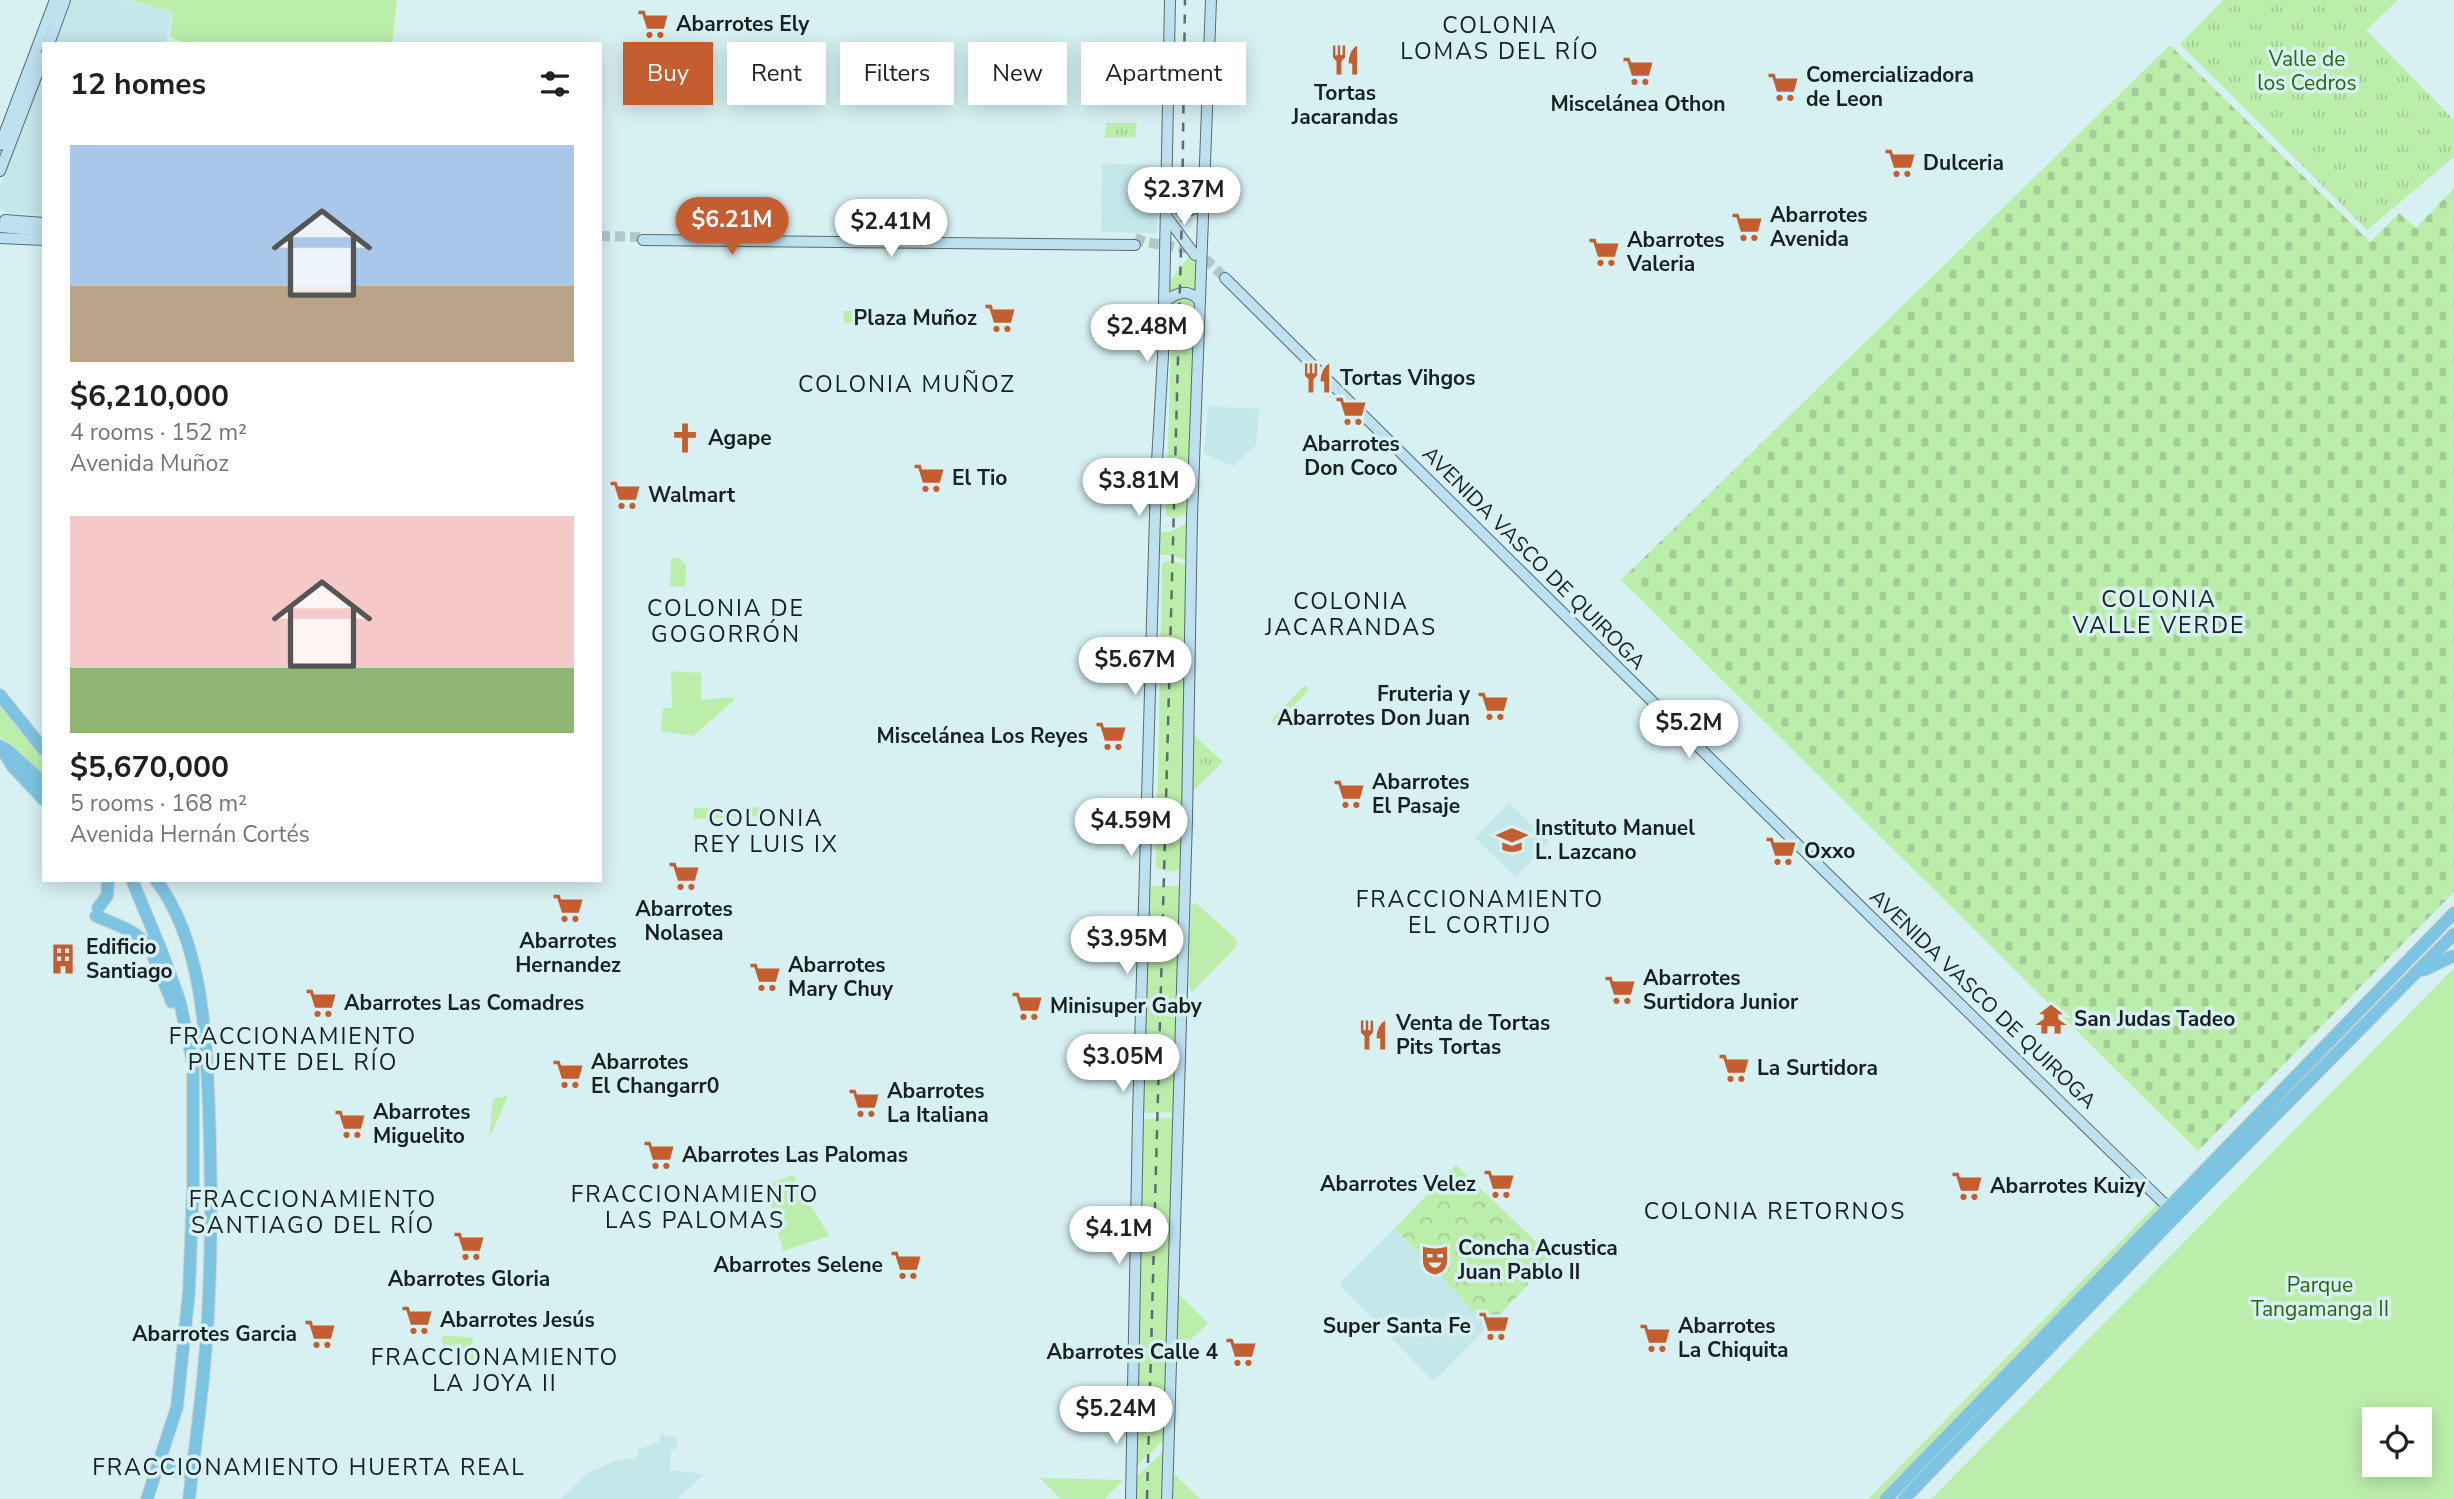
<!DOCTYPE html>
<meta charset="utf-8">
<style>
:root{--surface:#fff;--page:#f2f2f2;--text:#202124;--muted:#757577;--accent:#c45d2f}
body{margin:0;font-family:"Nunito Sans",sans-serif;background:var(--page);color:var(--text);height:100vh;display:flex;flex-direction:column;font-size:26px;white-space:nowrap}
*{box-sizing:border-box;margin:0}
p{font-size:23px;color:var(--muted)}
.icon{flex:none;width:38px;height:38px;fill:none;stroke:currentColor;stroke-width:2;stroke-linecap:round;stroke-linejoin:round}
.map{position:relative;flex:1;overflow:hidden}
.sheet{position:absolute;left:42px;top:42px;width:560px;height:840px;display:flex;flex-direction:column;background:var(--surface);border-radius:0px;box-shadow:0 4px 18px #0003}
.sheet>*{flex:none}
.hud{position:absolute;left:623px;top:42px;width:665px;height:63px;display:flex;gap:14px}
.tools{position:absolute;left:2362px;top:1407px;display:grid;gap:14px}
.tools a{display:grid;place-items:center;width:70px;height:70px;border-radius:0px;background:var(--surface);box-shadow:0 4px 18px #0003;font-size:35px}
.price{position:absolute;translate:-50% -60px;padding:0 16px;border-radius:24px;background:#fff;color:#222;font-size:23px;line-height:46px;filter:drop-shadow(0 2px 4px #0008)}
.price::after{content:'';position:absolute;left:50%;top:42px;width:21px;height:16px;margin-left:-10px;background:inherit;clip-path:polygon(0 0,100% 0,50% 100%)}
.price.active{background:var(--accent);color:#fff}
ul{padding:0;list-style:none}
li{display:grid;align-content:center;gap:14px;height:371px;padding:0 28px}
li span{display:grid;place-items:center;height:217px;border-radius:0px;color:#555}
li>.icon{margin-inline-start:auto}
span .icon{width:126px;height:126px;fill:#fffc;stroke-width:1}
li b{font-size:30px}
h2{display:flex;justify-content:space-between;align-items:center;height:84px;padding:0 28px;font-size:30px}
.chip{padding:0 24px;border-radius:0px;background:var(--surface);box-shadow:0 4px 18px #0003;font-size:24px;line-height:63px}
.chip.active{background:var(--accent);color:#fff}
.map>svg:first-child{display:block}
.built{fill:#c4e7e9}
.grass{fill:url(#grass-tufts)}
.forest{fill:url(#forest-crowns)}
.cemetery{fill:url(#cemetery-stones)}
.green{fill:#bceeab;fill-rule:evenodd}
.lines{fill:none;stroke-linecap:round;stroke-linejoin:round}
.secondary-tunnel{stroke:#b1c7c9;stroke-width:10;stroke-dasharray:10 5;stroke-linecap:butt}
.secondary-casing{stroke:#566d6f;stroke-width:12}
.primary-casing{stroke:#d1d3d3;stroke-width:14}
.secondary{stroke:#bee1f0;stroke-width:10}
.primary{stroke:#7dc4e2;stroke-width:12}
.rail{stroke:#5d6d6e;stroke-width:2.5;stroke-dasharray:9 9;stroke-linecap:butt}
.labels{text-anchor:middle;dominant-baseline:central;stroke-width:7;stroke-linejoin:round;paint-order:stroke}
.poi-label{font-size:21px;font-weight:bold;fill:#172121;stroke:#d7f1f3;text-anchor:start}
.park-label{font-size:21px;fill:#2d6412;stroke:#d7f1f3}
.street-label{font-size:21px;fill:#172121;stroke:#d7f1f3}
.neighbourhood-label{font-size:23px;letter-spacing:2px;fill:#172121;stroke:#d7f1f3}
</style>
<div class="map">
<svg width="2454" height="1499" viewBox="0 0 2454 1499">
<defs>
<pattern id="grass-tufts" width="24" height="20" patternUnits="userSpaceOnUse" patternTransform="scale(1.75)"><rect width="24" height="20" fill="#bceeab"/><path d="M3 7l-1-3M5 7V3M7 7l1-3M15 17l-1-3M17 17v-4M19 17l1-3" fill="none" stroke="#a1cc93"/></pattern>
<pattern id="forest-crowns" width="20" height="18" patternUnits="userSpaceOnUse" patternTransform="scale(1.75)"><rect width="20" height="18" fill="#bceeab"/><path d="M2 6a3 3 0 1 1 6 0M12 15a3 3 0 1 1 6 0" fill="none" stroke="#a1cc93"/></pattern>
<pattern id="cemetery-stones" width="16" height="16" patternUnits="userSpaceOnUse" patternTransform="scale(1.75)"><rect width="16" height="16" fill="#bceeab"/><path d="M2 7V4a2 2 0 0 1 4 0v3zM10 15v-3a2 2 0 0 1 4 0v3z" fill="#a1cc93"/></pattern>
</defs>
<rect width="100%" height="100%" fill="#d7f1f3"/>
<!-- built -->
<g class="built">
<polygon points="70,0 122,0 173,12 165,44 54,44"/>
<polygon points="44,70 44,216 7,213 0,208 0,186"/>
<polygon points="1102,163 1158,165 1157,233 1101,232"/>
<polygon points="1208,406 1259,409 1256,445 1234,466 1204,454"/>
<polygon points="1509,803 1549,842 1516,877 1475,838"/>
<polygon points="1395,1228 1490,1325 1433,1381 1339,1284"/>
<polygon points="664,1433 665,1437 677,1437 677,1449 671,1450 670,1470 704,1474 677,1499 561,1499 589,1472 617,1460 619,1462 625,1459 637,1458 639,1449 660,1441 659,1435"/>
</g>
<!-- grass -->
<g class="grass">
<polygon points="2223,0 2398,0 2366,30 2454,120 2454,157 2367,230 2180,44"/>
<polygon points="1109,66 1135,66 1141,71 1138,78 1133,80 1108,77"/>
<polygon points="1106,123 1137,123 1135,137 1105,138"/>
<polygon points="1192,733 1223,762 1190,794"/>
</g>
<!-- forest -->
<polygon class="forest" points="1456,1165 1553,1258 1490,1325 1484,1322 1395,1228"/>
<!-- cemetery -->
<polygon class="cemetery" points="2170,45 2370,242 2399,213 2416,228 2454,188 2454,892 2198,1151 1621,580"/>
<!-- green -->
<g class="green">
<polygon points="127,0 397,0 392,44 185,44 170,36 173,12"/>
<path d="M1190,255l9,7 -2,32 -31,3c1,-18 15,-29 24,-42z"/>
<path d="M1178,295l19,7 -7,210c-8,6 -15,7 -24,3l6,-212z"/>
<polygon points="843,311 892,311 892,322 844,323"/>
<polygon points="1189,522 1187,561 1172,555 1157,555 1158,531 1170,532"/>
<polygon points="671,558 678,558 686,565 685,587 670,586"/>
<path d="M1172,560l14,5 -4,302c-8,7 -19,5 -26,0l6,-304z"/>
<polygon points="671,671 701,673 701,700 733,697 733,701 693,736 661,731 663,708 672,708"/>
<polygon points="1305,685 1309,690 1275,725 1271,720"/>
<polygon points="0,704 44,760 44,781 0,736"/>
<polygon points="774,807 775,816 694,819 694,808"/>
<polygon points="1148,886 1182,886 1175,1112 1141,1113"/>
<polygon points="1196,903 1237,940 1236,947 1192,992 1189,988 1191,905"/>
<path d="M2454,968v531h-523zM2375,1419h45v46h-45z"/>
<polygon points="508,1096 489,1139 493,1098"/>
<polygon points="1175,1118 1170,1227 1138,1229 1140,1119"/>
<polygon points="793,1175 829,1236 783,1251 765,1185"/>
<polygon points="2158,1203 2164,1208 1881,1499 1868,1499"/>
<polygon points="1170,1232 1165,1439 1134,1468 1138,1233"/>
<polygon points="1175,1291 1208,1323 1175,1355"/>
<polygon points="447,1335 472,1338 476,1360 456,1361 441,1340 442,1337"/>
<polygon points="1165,1450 1164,1499 1133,1499 1133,1480"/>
<polygon points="1170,1470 1200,1499 1169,1499"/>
<polygon points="1040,1478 1123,1480 1105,1499 1061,1499"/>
</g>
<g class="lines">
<!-- secondary-tunnel -->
<g class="secondary-tunnel">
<polyline points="600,236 643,237"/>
<polyline points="1135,238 1145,242 1196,250 1225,278"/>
</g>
<!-- secondary casing -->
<g class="secondary-casing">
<g id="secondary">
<polyline points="49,44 65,0"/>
<polyline points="0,145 55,0"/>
<polyline points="0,171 44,56"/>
<path d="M1166,200c13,12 24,14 38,3"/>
<polyline points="1166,216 1195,255"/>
<polyline points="5,220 44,223"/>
<polyline points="0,227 44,231"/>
<polyline points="0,238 44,240"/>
<polyline points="643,240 1135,245"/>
<path d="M1225,278c315,313 630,625 948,934"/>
<path d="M1164,303c12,-11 24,-15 36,-2"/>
<polyline points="1131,1499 1138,1116 1156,479 1163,356 1170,0"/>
<polyline points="1167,1499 1187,818 1192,517 1211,0"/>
</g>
</g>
<!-- primary casing -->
<g class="primary-casing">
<g id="primary">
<polyline points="0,695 44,750"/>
<polyline points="0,746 13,767 44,800"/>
<polyline points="6,749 44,783"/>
<polyline points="132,880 161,950 180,1002 193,1063 193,1187 189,1291 177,1407 147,1499"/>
<path d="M156,880c47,62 50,156 53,230 2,61 3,121 0,182 -2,69 -12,138 -20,207"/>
<polyline points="98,908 107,896 108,880"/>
<path d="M96,916c21,9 40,14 54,32l22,54"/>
<polyline points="2424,970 2453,956"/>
<polyline points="159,1465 175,1471 192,1472"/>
<polyline points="1886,1499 2454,913"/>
<polyline points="1904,1499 2177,1215 2454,934"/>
</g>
</g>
<!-- secondary -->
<use href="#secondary" class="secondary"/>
<!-- primary -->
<use href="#primary" class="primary"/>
<!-- rail -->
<polyline class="rail" points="1147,1499 1182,211 1185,0"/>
</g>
<!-- icons -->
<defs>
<g id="supermarket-bare" transform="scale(2.415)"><path d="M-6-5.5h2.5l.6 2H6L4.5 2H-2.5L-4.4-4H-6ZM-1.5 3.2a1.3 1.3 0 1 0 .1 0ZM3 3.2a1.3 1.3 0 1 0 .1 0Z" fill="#c45d2f" stroke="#d7f1f3" stroke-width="2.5" paint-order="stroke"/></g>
<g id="restaurant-bare" transform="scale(2.415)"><path d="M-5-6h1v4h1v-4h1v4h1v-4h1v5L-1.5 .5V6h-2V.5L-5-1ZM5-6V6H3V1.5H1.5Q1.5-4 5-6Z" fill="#c45d2f" stroke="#d7f1f3" stroke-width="2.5" paint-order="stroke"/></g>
<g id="church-bare" transform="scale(2.415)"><path d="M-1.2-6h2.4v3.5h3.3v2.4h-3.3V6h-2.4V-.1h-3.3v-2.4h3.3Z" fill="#c45d2f" stroke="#d7f1f3" stroke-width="2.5" paint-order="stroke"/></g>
<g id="school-bare" transform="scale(2.415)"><path d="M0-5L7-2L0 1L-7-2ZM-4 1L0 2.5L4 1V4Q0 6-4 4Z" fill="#c45d2f" stroke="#d7f1f3" stroke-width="2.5" paint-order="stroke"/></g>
<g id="building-bare" transform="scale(2.415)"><path d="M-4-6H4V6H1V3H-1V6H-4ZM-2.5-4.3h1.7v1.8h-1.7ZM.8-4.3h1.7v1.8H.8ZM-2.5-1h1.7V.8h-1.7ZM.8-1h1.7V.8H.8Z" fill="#c45d2f" stroke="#d7f1f3" stroke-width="2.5" paint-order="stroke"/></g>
<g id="temple-bare" transform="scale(2.415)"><path d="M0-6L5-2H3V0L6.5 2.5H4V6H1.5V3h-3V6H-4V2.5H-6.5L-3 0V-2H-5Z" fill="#c45d2f" stroke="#d7f1f3" stroke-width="2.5" paint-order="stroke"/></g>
<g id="theatre-bare" transform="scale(2.415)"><path d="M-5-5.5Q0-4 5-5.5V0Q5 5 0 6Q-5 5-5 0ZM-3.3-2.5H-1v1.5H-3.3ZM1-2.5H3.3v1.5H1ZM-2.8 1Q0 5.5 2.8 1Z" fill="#c45d2f" stroke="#d7f1f3" stroke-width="2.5" paint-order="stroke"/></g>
</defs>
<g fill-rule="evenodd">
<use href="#supermarket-bare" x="653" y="24"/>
<use href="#restaurant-bare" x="1345" y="60"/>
<use href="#supermarket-bare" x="1638" y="71"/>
<use href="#supermarket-bare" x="1783" y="87"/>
<use href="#supermarket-bare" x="1900" y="163"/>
<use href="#supermarket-bare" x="1747" y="227"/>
<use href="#supermarket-bare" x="1604" y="252"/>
<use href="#supermarket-bare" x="1000" y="318"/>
<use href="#restaurant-bare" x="1317" y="378"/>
<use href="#supermarket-bare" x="1351" y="411"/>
<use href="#church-bare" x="685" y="438"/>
<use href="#supermarket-bare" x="929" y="478"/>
<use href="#supermarket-bare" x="625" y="495"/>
<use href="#supermarket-bare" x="1493" y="706"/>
<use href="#supermarket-bare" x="1111" y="736"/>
<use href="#supermarket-bare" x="1349" y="794"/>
<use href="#school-bare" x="1512" y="840"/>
<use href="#supermarket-bare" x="1781" y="851"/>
<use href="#supermarket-bare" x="684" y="876"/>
<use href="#supermarket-bare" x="568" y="908"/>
<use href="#building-bare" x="63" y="959"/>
<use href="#supermarket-bare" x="765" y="977"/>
<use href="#supermarket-bare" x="1620" y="990"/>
<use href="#supermarket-bare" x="321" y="1003"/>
<use href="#supermarket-bare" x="1027" y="1006"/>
<use href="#temple-bare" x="2051" y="1019"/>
<use href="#restaurant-bare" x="1373" y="1035"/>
<use href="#supermarket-bare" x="1734" y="1068"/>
<use href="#supermarket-bare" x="568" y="1074"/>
<use href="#supermarket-bare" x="864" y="1103"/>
<use href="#supermarket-bare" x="350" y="1124"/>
<use href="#supermarket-bare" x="659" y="1155"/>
<use href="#supermarket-bare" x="1499" y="1184"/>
<use href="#supermarket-bare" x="1967" y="1186"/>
<use href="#supermarket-bare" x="469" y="1246"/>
<use href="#theatre-bare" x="1435" y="1260"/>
<use href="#supermarket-bare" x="906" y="1265"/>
<use href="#supermarket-bare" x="417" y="1320"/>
<use href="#supermarket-bare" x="1494" y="1326"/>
<use href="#supermarket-bare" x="320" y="1334"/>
<use href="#supermarket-bare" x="1655" y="1338"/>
<use href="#supermarket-bare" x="1241" y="1352"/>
</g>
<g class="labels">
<!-- poi labels -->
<g class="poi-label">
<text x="676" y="24">Abarrotes Ely</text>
<text x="1806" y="75">Comercializadora<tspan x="1806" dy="24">de Leon</tspan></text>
<text x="1345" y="93" text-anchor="middle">Tortas<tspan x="1345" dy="24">Jacarandas</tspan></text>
<text x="1638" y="104" text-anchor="middle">Miscelánea Othon</text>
<text x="1923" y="163">Dulceria</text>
<text x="1770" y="215">Abarrotes<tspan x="1770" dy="24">Avenida</tspan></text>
<text x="1627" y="240">Abarrotes<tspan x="1627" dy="24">Valeria</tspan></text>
<text x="977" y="318" text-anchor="end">Plaza Muñoz</text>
<text x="1340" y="378">Tortas Vihgos</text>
<text x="708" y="438">Agape</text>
<text x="1351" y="444" text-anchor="middle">Abarrotes<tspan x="1351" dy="24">Don Coco</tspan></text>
<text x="952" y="478">El Tio</text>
<text x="648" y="495">Walmart</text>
<text x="1470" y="694" text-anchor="end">Fruteria y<tspan x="1470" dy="24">Abarrotes Don Juan</tspan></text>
<text x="1088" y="736" text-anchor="end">Miscelánea Los Reyes</text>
<text x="1372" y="782">Abarrotes<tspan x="1372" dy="24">El Pasaje</tspan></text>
<text x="1535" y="828">Instituto Manuel<tspan x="1535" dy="24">L. Lazcano</tspan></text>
<text x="1804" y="851">Oxxo</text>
<text x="684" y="909" text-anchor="middle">Abarrotes<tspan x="684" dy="24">Nolasea</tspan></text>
<text x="568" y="941" text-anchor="middle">Abarrotes<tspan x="568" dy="24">Hernandez</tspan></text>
<text x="86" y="947">Edificio<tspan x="86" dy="24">Santiago</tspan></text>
<text x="788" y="965">Abarrotes<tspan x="788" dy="24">Mary Chuy</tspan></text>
<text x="1643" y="978">Abarrotes<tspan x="1643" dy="24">Surtidora Junior</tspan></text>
<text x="344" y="1003">Abarrotes Las Comadres</text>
<text x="1050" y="1006">Minisuper Gaby</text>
<text x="2074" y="1019">San Judas Tadeo</text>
<text x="1396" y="1023">Venta de Tortas<tspan x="1396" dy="24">Pits Tortas</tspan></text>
<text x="591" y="1062">Abarrotes<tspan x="591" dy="24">El Changarr0</tspan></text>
<text x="1757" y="1068">La Surtidora</text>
<text x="887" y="1091">Abarrotes<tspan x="887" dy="24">La Italiana</tspan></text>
<text x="373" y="1112">Abarrotes<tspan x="373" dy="24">Miguelito</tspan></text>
<text x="682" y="1155">Abarrotes Las Palomas</text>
<text x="1476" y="1184" text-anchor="end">Abarrotes Velez</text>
<text x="1990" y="1186">Abarrotes Kuizy</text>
<text x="1458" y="1248">Concha Acustica<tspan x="1458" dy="24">Juan Pablo II</tspan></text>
<text x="883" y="1265" text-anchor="end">Abarrotes Selene</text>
<text x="469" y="1279" text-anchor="middle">Abarrotes Gloria</text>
<text x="440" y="1320">Abarrotes Jesús</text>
<text x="1471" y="1326" text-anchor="end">Super Santa Fe</text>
<text x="1678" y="1326">Abarrotes<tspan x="1678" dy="24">La Chiquita</tspan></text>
<text x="297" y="1334" text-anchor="end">Abarrotes Garcia</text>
<text x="1218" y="1352" text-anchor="end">Abarrotes Calle 4</text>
</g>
<!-- park labels -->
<g class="park-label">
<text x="2307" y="59">Valle de<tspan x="2307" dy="24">los Cedros</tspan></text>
<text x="2320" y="1285">Parque<tspan x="2320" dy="24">Tangamanga II</tspan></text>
</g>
<!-- street labels -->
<g class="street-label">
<text transform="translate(1534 558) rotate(45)">AVENIDA VASCO DE QUIROGA</text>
<text transform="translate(1983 999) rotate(44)">AVENIDA VASCO DE QUIROGA</text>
</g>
<!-- neighbourhood labels -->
<g class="neighbourhood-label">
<text x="1500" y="25">COLONIA<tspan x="1500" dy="26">LOMAS DEL RÍO</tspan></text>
<text x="907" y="384">COLONIA MUÑOZ</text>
<text x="2159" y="599">COLONIA<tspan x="2159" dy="26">VALLE VERDE</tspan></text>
<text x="1351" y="601">COLONIA<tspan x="1351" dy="26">JACARANDAS</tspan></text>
<text x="726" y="608">COLONIA DE<tspan x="726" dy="26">GOGORRÓN</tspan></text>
<text x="766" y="818">COLONIA<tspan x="766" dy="26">REY LUIS IX</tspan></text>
<text x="1480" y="899">FRACCIONAMIENTO<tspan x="1480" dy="26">EL CORTIJO</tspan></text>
<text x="293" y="1036">FRACCIONAMIENTO<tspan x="293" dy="26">PUENTE DEL RÍO</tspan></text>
<text x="695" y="1194">FRACCIONAMIENTO<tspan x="695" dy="26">LAS PALOMAS</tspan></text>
<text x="313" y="1199">FRACCIONAMIENTO<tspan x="313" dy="26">SANTIAGO DEL RÍO</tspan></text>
<text x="1775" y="1211">COLONIA RETORNOS</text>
<text x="495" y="1357">FRACCIONAMIENTO<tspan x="495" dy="26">LA JOYA II</tspan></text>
<text x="309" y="1467">FRACCIONAMIENTO HUERTA REAL</text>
</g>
</g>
</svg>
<div class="tools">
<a><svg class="icon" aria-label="locate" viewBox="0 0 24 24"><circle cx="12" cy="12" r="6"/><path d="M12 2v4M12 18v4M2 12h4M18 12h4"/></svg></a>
</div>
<b class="price" style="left:1184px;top:227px">$2.37M</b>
<b class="price active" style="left:732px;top:257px">$6.21M</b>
<b class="price" style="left:891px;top:259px">$2.41M</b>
<b class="price" style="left:1147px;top:364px">$2.48M</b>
<b class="price" style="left:1139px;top:518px">$3.81M</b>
<b class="price" style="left:1135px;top:697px">$5.67M</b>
<b class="price" style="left:1689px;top:760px">$5.2M</b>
<b class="price" style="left:1131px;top:858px">$4.59M</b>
<b class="price" style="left:1127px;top:976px">$3.95M</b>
<b class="price" style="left:1123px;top:1094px">$3.05M</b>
<b class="price" style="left:1119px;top:1266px">$4.1M</b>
<b class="price" style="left:1116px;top:1446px">$5.24M</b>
<div class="hud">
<a class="chip active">Buy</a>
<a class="chip">Rent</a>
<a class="chip">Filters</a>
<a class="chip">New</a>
<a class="chip">Apartment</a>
</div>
<section class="sheet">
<h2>12 homes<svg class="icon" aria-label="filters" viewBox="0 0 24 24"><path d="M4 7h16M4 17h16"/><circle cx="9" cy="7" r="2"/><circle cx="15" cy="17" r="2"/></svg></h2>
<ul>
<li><span style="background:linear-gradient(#a9c7e8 65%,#b9a48a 0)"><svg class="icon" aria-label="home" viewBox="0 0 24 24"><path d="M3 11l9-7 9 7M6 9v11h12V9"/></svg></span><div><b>$6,210,000</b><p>4 rooms · 152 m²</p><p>Avenida Muñoz</p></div></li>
<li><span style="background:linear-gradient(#f6c9c9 70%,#8fb573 0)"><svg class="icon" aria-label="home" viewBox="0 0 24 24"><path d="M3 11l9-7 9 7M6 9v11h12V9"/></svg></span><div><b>$5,670,000</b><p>5 rooms · 168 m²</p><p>Avenida Hernán Cortés</p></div></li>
</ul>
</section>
</div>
